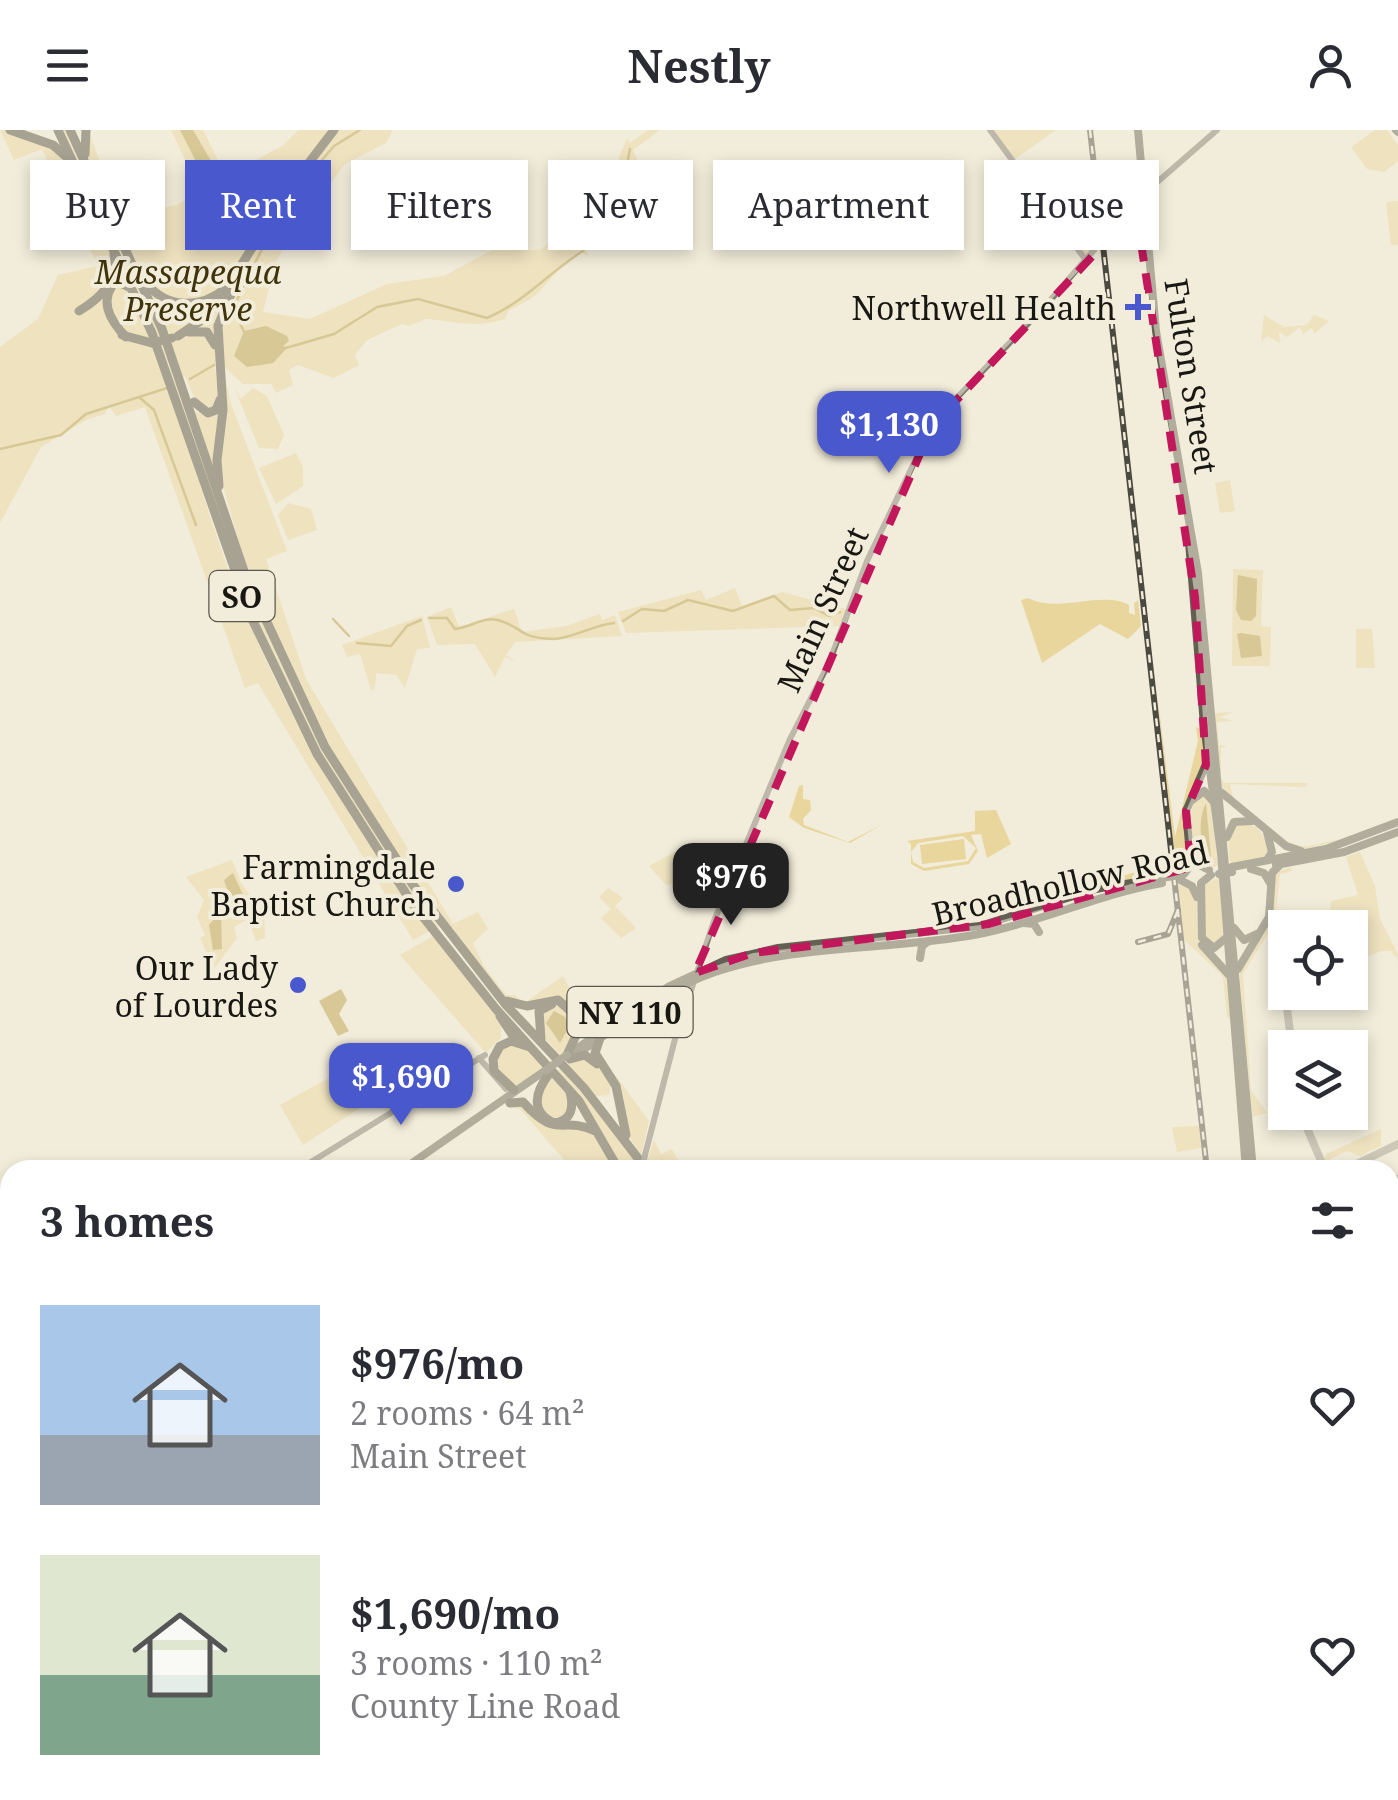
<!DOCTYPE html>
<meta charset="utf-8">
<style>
:root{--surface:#fff;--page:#f7f7f7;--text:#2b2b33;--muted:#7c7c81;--accent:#4958cd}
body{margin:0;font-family:"Noto Serif",serif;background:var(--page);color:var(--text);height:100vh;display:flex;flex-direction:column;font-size:38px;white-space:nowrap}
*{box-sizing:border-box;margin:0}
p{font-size:32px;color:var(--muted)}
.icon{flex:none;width:55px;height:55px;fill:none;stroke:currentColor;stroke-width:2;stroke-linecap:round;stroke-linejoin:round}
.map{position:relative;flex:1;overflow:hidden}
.sheet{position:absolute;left:0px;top:1030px;width:1400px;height:640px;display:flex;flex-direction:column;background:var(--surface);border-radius:30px 30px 0 0;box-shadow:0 5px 15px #0003}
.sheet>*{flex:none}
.top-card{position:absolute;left:30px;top:30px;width:1340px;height:90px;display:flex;gap:20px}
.fabs{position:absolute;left:1268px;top:780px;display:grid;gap:20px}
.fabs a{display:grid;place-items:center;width:100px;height:100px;border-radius:0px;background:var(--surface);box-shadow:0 5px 15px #0003;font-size:50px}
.price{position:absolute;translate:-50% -85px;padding:0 22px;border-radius:20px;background:var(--accent);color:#fff;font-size:32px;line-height:65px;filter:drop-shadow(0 2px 5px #0008)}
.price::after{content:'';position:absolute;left:50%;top:60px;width:30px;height:22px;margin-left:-15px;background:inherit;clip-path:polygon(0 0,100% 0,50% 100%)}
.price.current{background:#222;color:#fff}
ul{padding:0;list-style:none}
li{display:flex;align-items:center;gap:30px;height:250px;padding:0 40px}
li span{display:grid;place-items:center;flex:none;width:280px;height:200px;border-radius:0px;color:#555}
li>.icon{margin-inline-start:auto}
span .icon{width:120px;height:120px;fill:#fffc;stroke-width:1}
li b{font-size:42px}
h2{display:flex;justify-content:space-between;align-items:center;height:120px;padding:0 40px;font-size:42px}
.tag{padding:0 35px;border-radius:0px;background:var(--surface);box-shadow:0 5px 15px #0003;font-size:35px;line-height:90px}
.tag.current{background:var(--accent);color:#fff}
header{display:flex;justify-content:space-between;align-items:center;height:130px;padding:0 40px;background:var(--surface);font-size:45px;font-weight:700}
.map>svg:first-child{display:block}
.green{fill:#e8d69d;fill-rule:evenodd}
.water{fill:#b69c42}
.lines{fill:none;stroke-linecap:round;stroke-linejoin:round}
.stream{stroke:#b69c42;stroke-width:2.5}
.taxiway{stroke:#9f9a8e;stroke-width:8}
.runway{stroke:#9f9a8e;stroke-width:18}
.secondary{stroke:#7c796e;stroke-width:6}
.primary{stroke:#635f52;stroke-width:8}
.highway{stroke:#4d483a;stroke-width:9}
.rail-casing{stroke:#4c4941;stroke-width:6}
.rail{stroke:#f2ecda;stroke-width:2.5;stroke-dasharray:8;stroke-linecap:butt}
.secondary-bridge{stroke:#7c796e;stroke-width:6}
.primary-bridge{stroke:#635f52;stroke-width:8}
.highway-bridge{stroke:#4d483a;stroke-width:9}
.marked{fill:none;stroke:#c2185b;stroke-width:8;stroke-dasharray:20 12;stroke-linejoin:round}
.poi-dot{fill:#4958cd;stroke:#f2ecda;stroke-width:4}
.labels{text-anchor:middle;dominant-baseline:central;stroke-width:8;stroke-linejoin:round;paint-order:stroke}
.shield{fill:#f2ecda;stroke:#5a574d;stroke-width:2.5}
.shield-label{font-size:30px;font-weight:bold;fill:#191711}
.park-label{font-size:32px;font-style:italic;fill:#3e330b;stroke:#f2ecda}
.poi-label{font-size:32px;fill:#191711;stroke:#f2ecda;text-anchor:end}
.street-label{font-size:32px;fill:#191711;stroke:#f2ecda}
</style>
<header><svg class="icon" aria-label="menu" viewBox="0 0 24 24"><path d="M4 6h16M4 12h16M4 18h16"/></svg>Nestly<svg class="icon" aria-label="person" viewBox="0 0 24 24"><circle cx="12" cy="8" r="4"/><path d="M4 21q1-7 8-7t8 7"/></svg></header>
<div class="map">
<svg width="1398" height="1670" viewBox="0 0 1398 1670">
<rect width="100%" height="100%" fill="#f2ecda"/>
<!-- green -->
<g class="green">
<path d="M0,0c75,4 89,76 115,133l4,-14 -56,-119h5l53,113 3,-8 -36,-79v-26l18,48 26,36 45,-9 23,-14 -29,-61h32l23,46 58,-31 14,-15h95l-7,13 -41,21 -53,70 -16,27 -13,51 47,7 77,-35 57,-8 48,-26h48l65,-58 22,-54 3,5 18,-13h12l-27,20 9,21 -6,2c-9,34 -24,55 -50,78l3,5 -7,-3c-18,9 -29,23 -42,38 -9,10 -19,12 -32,20l-3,8c-30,10 -50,2 -79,0l-17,7 -7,-2 -35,16 -12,15 4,10 -25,13 -36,-13 -9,5 4,15 -17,8 -5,-9h-28l-20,-18 7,35 57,150 -21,8 40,120 147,245 25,-12 10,17 -15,14 11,23 22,29h9l8,9 40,-28 25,45 11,1 -1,4 -13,-2c-36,-50 -46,-1 -82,-29l-95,-122 -82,-132 -79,-171 -28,-98 2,-112 -6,3 3,39 -6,9 -15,-7 -12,-28 -7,2 88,251 27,60 29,55 119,181 -6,3c-75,-103 -142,-212 -188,-331 -28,-71 -48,-145 -74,-217l-5,2c24,75 45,152 75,225 47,116 112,224 187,324l-17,9 -155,-257 -13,5 -100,-281 -29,9 -7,-10 -4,8 -19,6 -45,27 -41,76v-176l38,-28 20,-44 40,-9 -56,-117 -28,11z"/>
<polygon points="990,0 1056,0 1012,31"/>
<polygon points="1375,0 1387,0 1398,15 1398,31 1384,42 1367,39 1351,17"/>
<polygon points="1398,71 1398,115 1391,115 1386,72"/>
<polygon points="1095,74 1100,112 1085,129 1062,99"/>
<polygon points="1264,185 1284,197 1307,195 1314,185 1329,191 1314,204 1312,198 1303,204 1300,197 1287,207 1279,202 1280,213 1267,206 1261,212"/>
<polygon points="232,252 240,269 253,258 267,266 284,305 278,319 259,318"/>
<polygon points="222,272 214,340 195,281 206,285"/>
<polygon points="296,323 303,337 303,356 276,374 259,338"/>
<polygon points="1230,350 1235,381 1220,383 1215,353"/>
<polygon points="288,373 311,379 317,400 288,410 278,385"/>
<polygon points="1233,439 1263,440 1261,496 1271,497 1270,536 1232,536"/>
<polygon points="735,458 742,476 782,462 846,479 839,496 626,503 618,482 701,460 706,470"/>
<path d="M1028,468c32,16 72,-8 101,7v8l6,2 -1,-12 4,-3 3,26 -13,13 -28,-15 -58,39 -21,-63z"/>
<polygon points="451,477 459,497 514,479 522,502 567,496 600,484 602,490 615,485 622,506 515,512 506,525 517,533 505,527 495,547 475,514 437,515 427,487"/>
<polygon points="422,486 430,518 417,519 405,558 396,545 376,543 375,559 371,560 360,524 347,527 342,515"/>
<polygon points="1356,499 1372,499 1375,538 1356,538"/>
<polygon points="1157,563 1175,707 1198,611 1196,597 1201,599 1205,632 1184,680 1189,736 1175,743"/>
<path d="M1233,582l-13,5 13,4 -16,1 2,23 8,1 -6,2v30l4,5h83l-3,4 -75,-3 4,17c22,10 46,40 63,44 16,5 32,-7 41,-4l-42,10 -69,-51 -7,-11 -8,-71 3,-5z"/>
<polygon points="803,655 803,669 810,670 811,680 803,689 804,695 848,712 883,694 850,713 804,698 789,687 799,656"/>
<path d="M1201,663l11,9 6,64 -11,2c-23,-11 -22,-60 -6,-75z"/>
<path d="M996,680l15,34 -24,14 -6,-24 -10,1 7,16 -9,13 -45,7 -13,-7v-20l-4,-3 68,-10v-20zM963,706l13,12 -8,13 -44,7 -11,-6 -2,-10 7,-9z"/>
<path d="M1236,693c25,0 28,10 33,34l-39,7 -2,-26z"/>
<polygon points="964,709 966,729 922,734 920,715"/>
<polygon points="688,715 676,751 667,756 649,736"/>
<polygon points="1360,722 1375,756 1380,789 1398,824 1394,851 1397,828 1391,821 1381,821 1350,834 1350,798 1329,798 1331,771 1358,765 1346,727"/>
<polygon points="1168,724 1170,743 1061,764 1132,743 1168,738"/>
<polygon points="232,730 243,756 264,781 265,808 256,811 248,789 234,797 237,808 214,839 200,808 205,805 197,787 204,770 186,747"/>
<polygon points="1291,737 1292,741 1280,744 1276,781 1283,779 1243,844 1251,960 1267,983 1252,987 1239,838 1272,783 1273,743"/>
<polygon points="1220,747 1225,806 1217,816 1205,812 1202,755"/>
<polygon points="1176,754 1188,757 1196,767 1199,815 1229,851 1232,888 1227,888 1223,846 1183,809"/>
<polygon points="608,758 623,768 615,776 636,798 621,808 601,788 611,779 599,767"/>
<polygon points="433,806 501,892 501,908 486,923 400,825"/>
<polygon points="552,875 564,877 575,895 571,917 560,926 539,901 538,889"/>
<polygon points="511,913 525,917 546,936 518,958 497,941 498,920"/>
<polygon points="599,923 649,991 641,1026 625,1000 619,961"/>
<polygon points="575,929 592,930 611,955 609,965 595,966 567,934"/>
<polygon points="354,934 359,943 345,951 360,978 303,1015 280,975"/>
<polygon points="563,938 639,1034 639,1040 624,1040 582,970 558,941"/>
<polygon points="554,944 568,965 569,984 556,992 544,985 539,961"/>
<polygon points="518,973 537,990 591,1001 615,1040 573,1040 520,979 513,978"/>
<polygon points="1199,996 1201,1018 1177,1022 1172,997"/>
<polygon points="1381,999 1381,1016 1360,1026 1347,1021 1324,1032 1326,1024"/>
<polygon points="654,1010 661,1024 672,1019 683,1040 652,1040 647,1032"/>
<polygon points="1390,1408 1398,1412 1398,1670 1380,1670 1378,1660 1390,1660"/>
</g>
<!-- water -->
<g class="water">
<polygon points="180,0 193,0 214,36 211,42 201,41"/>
<polygon points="266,196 287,206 289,211 283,216 288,217 273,233 247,237 234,226 244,201"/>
<polygon points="1238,445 1257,449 1256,486 1251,491 1241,490 1236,480"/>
<polygon points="1241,503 1260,506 1262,526 1241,528 1237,504"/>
<path d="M1206,673l5,54c-14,-13 -12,-40 -5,-54z"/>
<polygon points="233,743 244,767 238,776 233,776 224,750"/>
<polygon points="221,781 222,819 213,820 209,795"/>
<polygon points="341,859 347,870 339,884 349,901 338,906 319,871"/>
<polygon points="554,881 565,887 569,897 560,913 546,893"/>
</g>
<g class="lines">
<!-- stream -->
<g class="stream">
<polyline points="245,204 233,178 261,121 278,102 316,37 334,16 360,0"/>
<path d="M286,218l48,-14 43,-27 41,-8 69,19c38,-16 62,-46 96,-67 5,-13 14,-13 21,-24 13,-24 21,-51 26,-78"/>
<polyline points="190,249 214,235"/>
<polyline points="139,267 154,280 196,395"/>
<polyline points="0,319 61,305 86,284 167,258"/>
<path d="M429,488h18l8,11c17,-2 30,-14 46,-8 26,9 16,16 51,18 17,1 41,-14 62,-16"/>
<polyline points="333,489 349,506"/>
<polyline points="623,491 642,479 664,481 688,470 733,481 774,466 790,480 814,478 829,486 840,482"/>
<polyline points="357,513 391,516 407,496 421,490"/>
</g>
<!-- taxiway -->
<g class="taxiway">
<polyline points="1283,835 1285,859"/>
<polyline points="1285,862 1292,918"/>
<polyline points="1300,982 1325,1040"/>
<polyline points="1367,1029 1379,1040"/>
<polyline points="1344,1040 1398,1014"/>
<polyline points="1390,1063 1398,1080"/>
<polyline points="1390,1098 1398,1094"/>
</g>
<!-- runway -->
<polyline class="runway" points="1390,1058 1398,1054"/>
<!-- secondary -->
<g class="secondary">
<polyline points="990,0 1085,129"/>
<polyline points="1128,82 1135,80 1140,85"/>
<polyline points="479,928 506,959"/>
<polyline points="645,1025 675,909 714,791 790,609 829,533 867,431 926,308 946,279 1047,174 1139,68 1217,0"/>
<polyline points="298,1040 485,925"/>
<polyline points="0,1239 10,1232"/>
<polyline points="1390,1320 1398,1312"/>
<polyline points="482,1670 485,1660"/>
<polyline points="1031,1670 1041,1660"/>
</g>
<!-- primary -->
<g class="primary">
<polyline points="1138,0 1156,201 1198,443 1253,1040"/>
<polyline points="1396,0 1398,2"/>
<polyline points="1189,412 1204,595 1221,723 1246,1040"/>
<polyline points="1222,663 1286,716 1301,721"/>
<polyline points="1192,670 1204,661 1213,671"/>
<polyline points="1227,707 1234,692 1252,691"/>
<polyline points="1192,723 1197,734 1209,740"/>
<polyline points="1267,730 1272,722 1267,702"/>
<polyline points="1276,735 1344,722 1398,702"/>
<polyline points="1232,737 1326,719 1398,692"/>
<polyline points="1251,739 1264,743 1270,753"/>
<polyline points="1184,744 1191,735 1186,681 1206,634"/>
<polyline points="1211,745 1201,753 1202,808 1214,818 1226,808"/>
<polyline points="1180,750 1192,756 1197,767"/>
<polyline points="1024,793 1034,794 1039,802"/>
<polyline points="1234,798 1244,810 1257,804"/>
<polyline points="1202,815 1229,845"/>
<polyline points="920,828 922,816 929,811"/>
<polyline points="1238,839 1269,787 1272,743 1279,736"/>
<path d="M577,924c44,-29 88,-65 138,-82 85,-29 176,-21 264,-38 62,-12 120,-40 183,-51"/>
<polyline points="567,925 668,857 726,830 778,818 980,796 1096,759 1161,748"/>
<polyline points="402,1040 546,940"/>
<polyline points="0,1445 10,1432"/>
<polyline points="1367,1660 1369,1670"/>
<polyline points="1373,1660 1375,1670"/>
</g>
<!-- highway -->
<g class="highway">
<polyline points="10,0 53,15 69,29"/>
<polyline points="58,0 152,203 252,489 317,624 412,773 496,879 579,971 619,1040"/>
<polyline points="70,0 162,199 246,447 325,617 413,755 506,875 584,958 647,1040"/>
<polyline points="85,24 86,0"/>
<polyline points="242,134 288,60 334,0"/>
<path d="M146,153c21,26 54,26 79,6"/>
<path d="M79,181c22,-13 39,-30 35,-57"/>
<polyline points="189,202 207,202 215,215"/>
<polyline points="122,205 152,213"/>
<polyline points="178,206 202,190 224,165"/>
<path d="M126,207c-16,-16 -28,-37 -10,-56l15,7"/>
<polyline points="194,272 208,283 216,280 220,270"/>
<polyline points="219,356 217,330 223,280 218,196 244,132"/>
<polyline points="507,871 527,876 558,870 591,899 610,895"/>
<polyline points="500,886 517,912"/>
<polyline points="600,908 595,923 616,956 626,1005"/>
<polyline points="541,909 539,881 552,874"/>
<polyline points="567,925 578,901 573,885"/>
<polyline points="570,929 585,925 597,934"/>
<path d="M549,944c-14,18 -19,38 5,49 18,-2 20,-16 16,-31"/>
<polyline points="514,960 494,941 493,929 500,916 511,911 530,917"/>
<path d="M510,973l13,-1c35,39 38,13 72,29"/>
<polyline points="1390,1365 1398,1382"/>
<polyline points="1390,1383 1398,1390"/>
<polyline points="1390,1396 1398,1403"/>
</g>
<!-- rail casing -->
<g class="rail-casing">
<g id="rail">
<polyline points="1090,0 1207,1040"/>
<polyline points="1138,812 1168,804 1178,780"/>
<polyline points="1277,1660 1278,1670"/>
</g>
</g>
<!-- rail -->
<use href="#rail" class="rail"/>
<!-- secondary-bridge -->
<polyline class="secondary-bridge" points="642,1040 645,1025"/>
<!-- primary-bridge -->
<g class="primary-bridge">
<polyline points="1219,744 1232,742"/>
<polyline points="1161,748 1180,745"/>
<polyline points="546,940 567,925"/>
</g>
<!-- highway-bridge -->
<polyline class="highway-bridge" points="152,213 172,208"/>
</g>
<!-- marked area -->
<path d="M0 0H1398V1670H0ZM1136,80l59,387 11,168 -20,46 5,56 -202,57 -236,29 -58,20 237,-547z" fill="#f2ecda" fill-opacity=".55" fill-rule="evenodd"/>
<path class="marked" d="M1136,80l59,387 11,168 -20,46 5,56 -202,57 -236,29 -58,20 237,-547z"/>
<!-- markers -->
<g class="poi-dot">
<path d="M1133 162h10v10h10v10h-10v10h-10v-10h-10v-10h10z"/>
<circle cx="456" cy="754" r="10"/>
<circle cx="298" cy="855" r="10"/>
</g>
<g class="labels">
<!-- shield labels -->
<g class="shield">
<rect x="209.5" y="441" width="65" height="50" rx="8"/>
<rect x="567.5" y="857" width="125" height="50" rx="8"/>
</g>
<g class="shield-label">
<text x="242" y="466">SO</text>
<text x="630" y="882">NY 110</text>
</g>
<!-- park labels -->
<g class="park-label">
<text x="188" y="141">Massapequa<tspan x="188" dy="37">Preserve</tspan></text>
</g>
<!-- poi labels -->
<g class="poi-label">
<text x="1116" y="177">Northwell Health</text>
<text x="436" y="736">Farmingdale<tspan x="436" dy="37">Baptist Church</tspan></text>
<text x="278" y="837">Our Lady<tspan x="278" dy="37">of Lourdes</tspan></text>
</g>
<!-- street labels -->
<g class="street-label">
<text transform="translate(1192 246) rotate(81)">Fulton Street</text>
<text transform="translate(822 479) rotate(-66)">Main Street</text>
<text transform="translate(1070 752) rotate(-13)">Broadhollow Road</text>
</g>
</g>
</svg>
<div class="fabs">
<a><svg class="icon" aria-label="locate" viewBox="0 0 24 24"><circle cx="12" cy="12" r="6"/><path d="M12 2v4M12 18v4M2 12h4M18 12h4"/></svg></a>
<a><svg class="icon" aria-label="layers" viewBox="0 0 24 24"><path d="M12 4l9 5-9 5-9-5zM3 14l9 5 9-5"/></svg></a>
</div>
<b class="price" style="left:889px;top:346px">$1,130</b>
<b class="price current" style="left:731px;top:798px">$976</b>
<b class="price" style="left:401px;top:998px">$1,690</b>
<div class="top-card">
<a class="tag">Buy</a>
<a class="tag current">Rent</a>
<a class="tag">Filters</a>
<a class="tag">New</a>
<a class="tag">Apartment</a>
<a class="tag">House</a>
</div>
<section class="sheet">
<h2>3 homes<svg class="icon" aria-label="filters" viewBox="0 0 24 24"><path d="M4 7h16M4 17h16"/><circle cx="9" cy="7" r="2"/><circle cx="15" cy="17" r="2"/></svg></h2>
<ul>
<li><span style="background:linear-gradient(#a9c7e8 65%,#9aa5b1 0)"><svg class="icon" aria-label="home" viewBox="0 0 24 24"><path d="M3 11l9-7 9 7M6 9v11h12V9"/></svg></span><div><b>$976/mo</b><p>2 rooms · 64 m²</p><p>Main Street</p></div><svg class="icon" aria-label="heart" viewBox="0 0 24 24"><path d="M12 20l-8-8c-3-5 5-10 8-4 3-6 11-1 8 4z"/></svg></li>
<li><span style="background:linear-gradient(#dfe7d0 60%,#7fa58c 0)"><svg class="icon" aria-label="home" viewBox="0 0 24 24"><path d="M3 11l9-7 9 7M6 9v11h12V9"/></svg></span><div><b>$1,690/mo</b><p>3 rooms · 110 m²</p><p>County Line Road</p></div><svg class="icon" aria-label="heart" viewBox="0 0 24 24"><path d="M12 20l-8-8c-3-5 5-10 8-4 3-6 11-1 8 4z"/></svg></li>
</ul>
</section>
</div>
